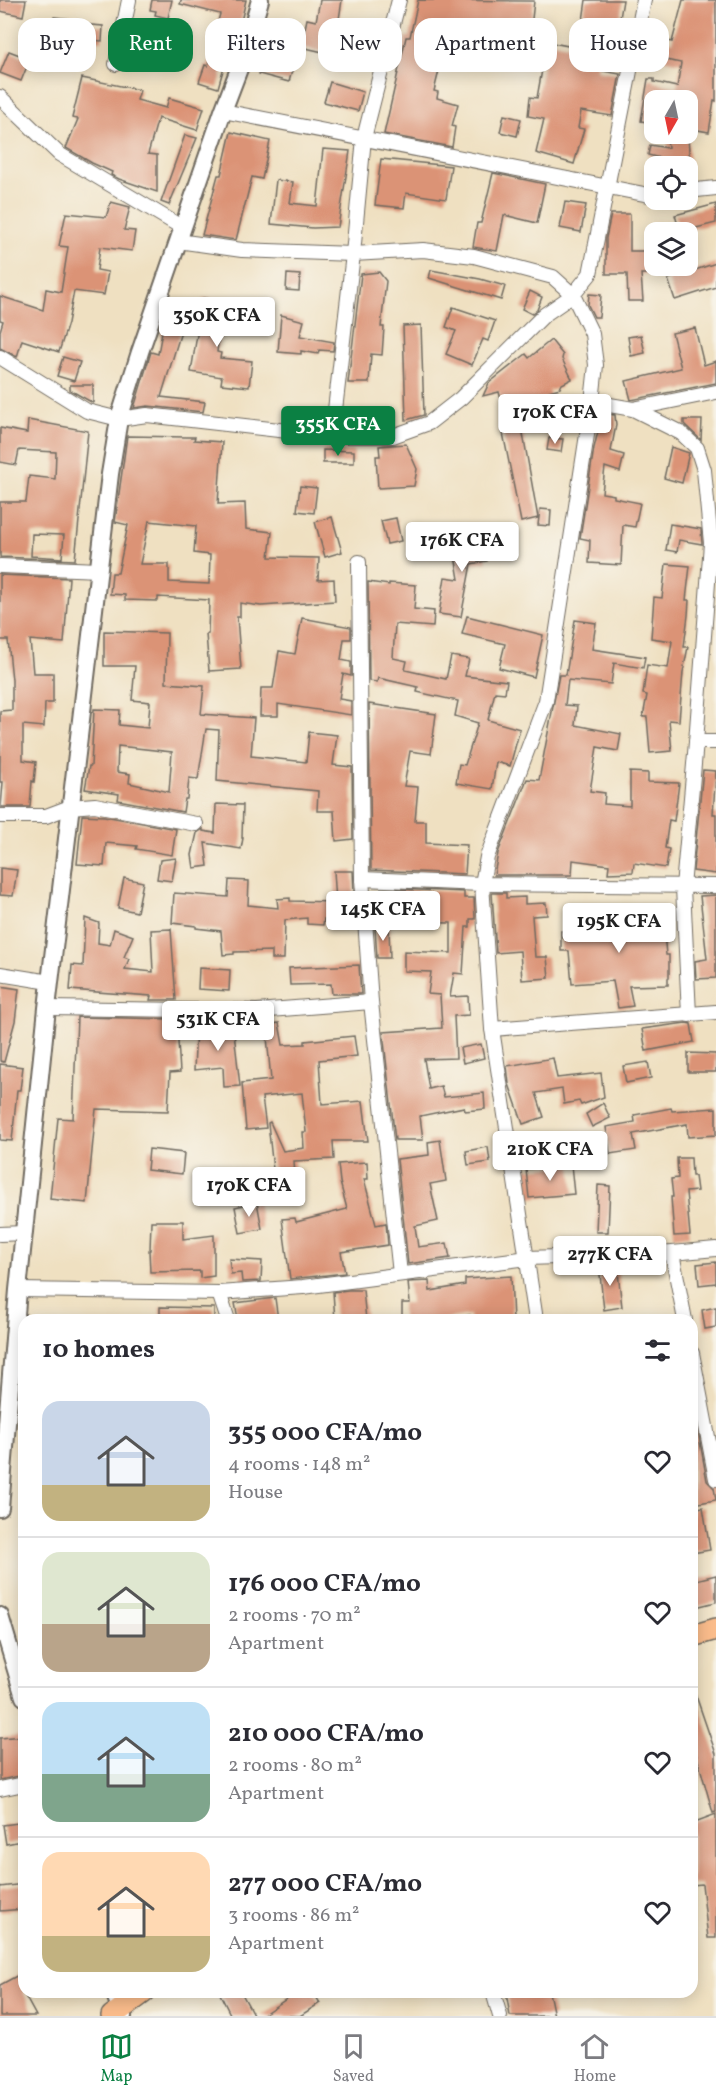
<!DOCTYPE html>
<meta charset="utf-8">
<style>
:root{--surface:#fff;--page:#f2f2f3;--text:#2b2b33;--muted:#7c7c81;--line:#e1e1e2;--accent:#0b8043}
body{margin:0;font-family:Vollkorn,serif;background:var(--page);color:var(--text);height:100vh;display:flex;flex-direction:column;font-size:22px;white-space:nowrap}
*{box-sizing:border-box;margin:0}
p{font-size:20px;color:var(--muted)}
.icon{flex:none;width:33px;height:33px;fill:none;stroke:currentColor;stroke-width:2;stroke-linecap:round;stroke-linejoin:round}
.map{position:relative;flex:1;overflow:hidden}
.details{position:absolute;left:18px;top:1314px;width:680px;height:684px;display:flex;flex-direction:column;background:var(--surface);border-radius:18px;box-shadow:0 3px 15px #0003}
.details>*{flex:none}
.hud{position:absolute;left:18px;top:18px;width:681px;height:54px;display:flex;gap:12px}
.needle{width:39px;rotate:189deg}
.buttons{position:absolute;left:644px;top:90px;display:grid;gap:12px}
.buttons a{display:grid;place-items:center;width:54px;height:54px;border-radius:12px;background:var(--surface);box-shadow:0 3px 15px #0003;font-size:30px}
.price{position:absolute;translate:-50% -51px;padding:0 14px;border-radius:6px;background:#fff;color:#222;font-size:20px;line-height:39px;filter:drop-shadow(0 2px 3px #0008)}
.price::after{content:'';position:absolute;left:50%;top:36px;width:18px;height:14px;margin-left:-9px;background:inherit;clip-path:polygon(0 0,100% 0,50% 100%)}
.price.current{background:var(--accent);color:#fff}
ul{padding:0;list-style:none}
li{display:flex;align-items:center;gap:18px;height:150px;padding:0 24px}
li+li{border-top:2px solid var(--line)}
li span{display:grid;place-items:center;flex:none;width:168px;height:120px;border-radius:18px;color:#555}
li>.icon{margin-inline-start:auto}
span .icon{width:72px;height:72px;fill:#fffc;stroke-width:1}
li b{font-size:26px}
h2{display:flex;justify-content:space-between;align-items:center;height:72px;padding:0 24px;font-size:26px}
.tag{padding:0 21px;border-radius:18px;background:var(--surface);box-shadow:0 3px 15px #0003;font-size:21px;line-height:54px}
.tag.current{background:var(--accent);color:#fff}
.dock{display:flex;justify-content:space-around;align-items:center;height:84px;border-top:2px solid var(--line);background:var(--surface);font-size:16px;color:var(--muted)}
.dock a{display:grid;justify-items:center;gap:3px}
.dock .current{color:var(--accent)}
.map>svg:first-child{display:block}
.building{fill:#db9376;fill-rule:evenodd}
.lines{fill:none;stroke-linecap:round;stroke-linejoin:round}
.minor-casing{stroke:#706a60;stroke-width:16}
.tertiary-casing{stroke:#706a60;stroke-width:20}
.primary-casing{stroke:#706a60;stroke-width:24}
.minor{stroke:#fff;stroke-width:14}
.tertiary{stroke:#fff;stroke-width:16}
.primary{stroke:#fabc8b;stroke-width:21}
</style>
<div class="map">
<svg width="716" height="2016" viewBox="0 0 716 2016">
<rect width="100%" height="100%" fill="#f7f3e8"/>
<filter id="ink" filterUnits="userSpaceOnUse"><feTurbulence type="fractalNoise" baseFrequency=".0167" numOctaves="2"/><feDisplacementMap in="SourceGraphic" scale="12" xChannelSelector="R" yChannelSelector="G"/><feConvolveMatrix kernelMatrix="1 2 1 2 8 2 1 2 1" color-interpolation-filters="sRGB"/></filter>
<filter id="wash" filterUnits="userSpaceOnUse"><feTurbulence type="fractalNoise" baseFrequency=".008" numOctaves="4" result="noise"/><feDisplacementMap in="SourceGraphic" scale="24" xChannelSelector="R" yChannelSelector="G"/><feGaussianBlur stdDeviation="1.35" result="paint"/><feColorMatrix in="noise" values="0 0 0 0 0 0 0 0 0 0 0 0 0 0 0 0 0 1.4 0 .05"/><feComposite in="paint" operator="in"/></filter>
<g filter="url(#wash)">
<rect width="100%" height="100%" fill="#efe0c1"/>
<g id="blocks">
<!-- building -->
<g class="building">
<polygon points="0,0 26,0 23,16 0,11"/>
<polygon points="152,0 172,0 168,18 155,15 156,11 150,10"/>
<polygon points="181,0 246,0 240,26 218,21 220,14 180,4"/>
<polygon points="320,0 342,0 338,26 342,27 336,55 301,47 307,19 316,21"/>
<polygon points="418,0 534,1 529,46 511,44 511,42 463,33 461,41 447,38 434,91 438,92 437,98 458,104 452,126 455,127 452,147 384,134 406,37 410,37"/>
<polygon points="586,0 623,0 619,24 604,24 597,70 620,74 612,116 581,111 578,128 584,129 574,164 536,153 544,119 528,116 530,97 537,98 547,42 579,48"/>
<polygon points="683,0 716,0 716,101 714,100 709,132 687,128 687,100 654,100 654,123 641,121 648,79 654,79 654,82 677,87 681,63 646,56 650,37 672,42"/>
<polygon points="54,17 81,20 80,24 103,26 102,41 68,38 66,52 49,50"/>
<polygon points="214,44 229,49 218,88 199,82 205,65 208,66"/>
<polygon points="9,51 30,59 21,81 0,73"/>
<polygon points="265,51 295,59 289,82 259,74"/>
<polygon points="82,78 140,90 137,100 166,108 169,98 204,108 197,130 158,118 148,154 157,155 157,192 119,179 111,175 112,172 92,163 66,148 78,119 72,118"/>
<polygon points="330,82 363,92 358,111 324,102"/>
<polygon points="504,115 521,119 517,136 500,132"/>
<polygon points="231,132 270,141 262,179 252,177 236,240 202,235 218,175 221,175"/>
<polygon points="185,135 197,138 169,205 161,202"/>
<polygon points="688,137 690,166 669,166 668,160 648,155 650,145 668,148 667,138"/>
<polygon points="323,149 350,151 338,227 313,228 271,224 276,180 293,182 290,203 317,206"/>
<polygon points="381,159 451,166 446,199 406,193 404,208 375,205"/>
<polygon points="493,173 545,184 537,223 504,215 497,251 473,247 477,223 481,223"/>
<polygon points="111,202 130,207 124,230 135,231 132,251 100,247 97,270 108,272 104,295 74,291 68,323 59,352 22,340 17,357 0,348 0,331 3,321 0,320 0,296 43,310 46,289 61,292 68,247 59,246 66,213 106,217"/>
<polygon points="565,202 586,205 581,232 560,228"/>
<polygon points="716,204 716,223 680,232 675,215"/>
<polygon points="611,214 630,214 630,251 654,251 654,274 641,274 643,301 628,301 627,274 606,274 606,238"/>
<polygon points="716,263 716,287 675,300 668,279"/>
<polygon points="431,270 480,279 505,286 501,300 429,278"/>
<polygon points="379,272 386,281 381,327 384,327 382,355 371,354 369,383 348,383 361,274"/>
<polygon points="287,274 300,275 299,291 286,290"/>
<polygon points="530,291 542,297 537,310 532,314 522,309"/>
<polygon points="589,294 601,295 599,317 594,317 588,305"/>
<polygon points="203,298 229,302 226,322 221,321 217,352 221,353 220,358 252,361 249,387 221,384 222,377 191,372"/>
<polygon points="255,300 269,301 268,318 254,317"/>
<polygon points="453,307 495,321 488,341 483,339 472,365 446,354 456,331 446,327"/>
<polygon points="166,309 187,312 161,397 205,402 203,412 148,406 134,408 151,352 158,354"/>
<polygon points="281,315 304,321 300,336 334,342 333,351 319,350 318,354 301,351 301,354 278,352"/>
<polygon points="421,325 424,415 406,420 403,326"/>
<polygon points="695,328 704,365 716,361 716,383 631,400 626,381 681,368 672,333"/>
<polygon points="641,335 645,353 631,356 628,337"/>
<polygon points="551,340 563,355 562,359 572,379 562,384 560,388 549,391 550,397 536,401 538,405 519,411 538,518 521,522 503,433 508,426 499,392 483,396 489,383 526,354 529,358"/>
<polygon points="63,357 80,362 74,381 57,376"/>
<polygon points="70,385 93,385 93,403 70,390"/>
<polygon points="606,414 615,415 616,425 611,451 624,455 620,472 605,467 602,493 614,495 614,498 640,503 635,527 623,525 621,565 589,563 590,540 580,538 594,448 600,423 604,424"/>
<path d="M28,420l60,11 -13,129 -75,-3v-55h26l3,-26 26,3 1,-27 -37,-2 -3,15 -16,-3v-34l27,5zM32,534l32,1 -2,23 -31,-2z"/>
<polygon points="684,420 702,420 701,440 684,424"/>
<path d="M127,436l60,1h8l-1,3 28,2 -4,62 27,-1 1,26 26,3 -3,25 50,1 -1,22 16,-1 1,22 -74,5 -21,-3v14h-3l4,52 -32,2 -3,-37h2l1,-34 -51,-3v4l-33,-1v-5l-15,-1 2,-21h6l10,-48 -13,-3zM149,521l47,5 -2,27 16,2 -1,29 -40,-2v-18h-29z"/>
<polygon points="549,438 563,439 561,452 547,450"/>
<polygon points="406,444 417,469 414,486 378,488 376,456 380,456 379,446"/>
<polygon points="671,447 689,453 682,483 664,478"/>
<polygon points="323,450 354,451 354,463 323,463"/>
<polygon points="300,486 317,488 314,513 297,511"/>
<polygon points="540,509 551,510 550,526 538,525"/>
<polygon points="332,517 342,552 325,557 315,522"/>
<polygon points="396,518 401,541 387,544 381,521"/>
<polygon points="670,524 701,529 702,544 679,540 677,552 666,550"/>
<polygon points="483,533 487,561 471,564 461,617 439,614 445,577 459,579 452,538"/>
<polygon points="666,564 690,566 686,600 689,600 688,615 684,647 688,647 683,672 679,721 669,720 672,751 650,753 647,717 643,717 647,695 643,694 647,665 668,668 672,641 651,638 654,597 662,598"/>
<polygon points="0,575 69,578 64,643 30,640 33,673 53,673 53,703 45,703 44,727 23,725 23,760 36,762 34,782 32,781 30,807 1,807 3,782 0,782 0,711 12,710 12,680 8,640 0,640"/>
<polygon points="368,582 389,585 389,583 416,585 414,609 434,611 433,627 395,624 393,658 407,661 405,670 446,679 451,656 469,659 465,676 507,681 505,693 495,692 488,720 520,729 510,766 496,762 492,789 456,783 459,764 465,765 478,723 455,716 458,701 417,692 418,687 378,678 377,682 369,681"/>
<polygon points="467,616 543,635 534,677 499,668 505,644 462,634"/>
<polygon points="302,618 351,627 351,639 344,639 341,660 351,662 351,676 343,674 339,699 351,701 351,715 278,704 278,716 260,716 261,688 273,688 279,651 295,654"/>
<polygon points="575,620 596,623 592,649 645,657 643,668 614,663 611,684 568,680 565,705 577,706 575,725 621,734 618,751 597,747 590,791 605,793 604,804 630,806 630,772 648,773 648,782 679,783 674,821 669,820 665,848 669,849 666,868 634,863 633,872 608,873 609,865 573,860 572,875 494,875 498,853 527,779 539,780 559,675 566,675"/>
<path d="M104,631l63,2 -1,50 38,3 -3,28 53,4 -3,38 55,6 3,-30 28,3 -4,30 19,2 1,72 -17,2 -2,-30h-17l1,-20 -101,-10 2,-51 -13,-1 -8,50 -9,-1 -2,21h-2l-2,13 -65,-12 1,-6 -34,-5 4,-23h2l3,-57 26,1 -1,15 29,3 2,-26 -18,-2 3,-34h-31zM118,746l54,6 -3,40 -40,-9 1,-9 -13,-2z"/>
<polygon points="369,704 436,714 431,754 410,751 404,786 418,787 415,821 426,821 426,843 467,845 465,874 371,870"/>
<polygon points="703,770 716,771 713,814 716,814 716,874 693,871"/>
<polygon points="216,804 243,805 242,838 243,838 241,849 205,843 208,866 194,868 192,855 197,833 203,829 203,831 215,833"/>
<polygon points="82,815 104,816 176,829 172,855 136,849 137,846 106,843 104,866 77,864"/>
<polygon points="176,858 172,881 157,879 160,860"/>
<polygon points="0,868 17,870 13,896 0,895"/>
<polygon points="334,871 353,871 355,916 324,919 323,925 307,924 307,918 285,920 284,959 272,959 272,951 234,952 234,954 223,955 221,931 196,928 196,926 172,923 174,893 228,897 229,880 249,881 248,905 278,908 277,899 290,898 290,901 336,902"/>
<polygon points="124,878 143,882 137,912 118,908"/>
<polygon points="397,889 464,892 464,898 474,898 475,919 470,919 470,927 466,927 463,974 454,973 450,997 468,996 469,1015 454,1016 456,1058 424,1059 429,1089 441,1086 444,1097 484,1093 485,1109 465,1111 464,1107 420,1116 423,1140 395,1140 383,1032 442,1028 440,995 428,994 431,972 404,971 404,951 451,953 451,923 396,922"/>
<polygon points="492,893 506,893 506,898 525,897 525,904 546,903 547,915 532,916 535,957 547,957 549,978 522,980 520,951 496,953"/>
<polygon points="716,895 716,978 696,979 695,961 707,959 700,896"/>
<polygon points="662,910 666,955 669,955 669,978 668,978 668,985 629,986 633,1006 618,1008 613,981 572,984 569,951 561,951 561,931 593,931 590,915 615,915 616,928 641,928 639,912"/>
<polygon points="85,918 99,923 98,943 110,945 114,929 133,936 124,957 129,959 125,969 153,972 151,930 171,929 176,1000 150,1000 151,996 70,990 72,965 83,966"/>
<polygon points="375,927 389,927 390,958 377,958"/>
<polygon points="359,965 361,994 332,994 331,984 290,985 289,968"/>
<polygon points="199,968 230,970 229,991 198,989"/>
<polygon points="0,986 19,989 15,1021 4,1062 0,1061"/>
<polygon points="77,1017 172,1019 171,1027 177,1026 180,1072 170,1073 168,1111 96,1109 87,1203 50,1199 58,1118 73,1119"/>
<polygon points="279,1023 283,1045 305,1044 305,1041 354,1036 357,1056 319,1060 322,1104 363,1101 368,1141 333,1141 334,1159 294,1161 295,1177 274,1179 268,1123 270,1122 283,1151 304,1148 303,1132 306,1132 302,1093 262,1097 266,1128 246,1130 242,1083 271,1080 267,1037 263,1026"/>
<polygon points="686,1023 691,1024 694,1042 646,1051 642,1029"/>
<polygon points="224,1024 233,1024 240,1086 224,1087 223,1067 194,1070 196,1028"/>
<polygon points="481,1044 484,1058 463,1063 460,1048"/>
<polygon points="688,1053 716,1054 716,1072 688,1072"/>
<polygon points="553,1058 557,1078 601,1073 604,1097 581,1105 579,1101 564,1104 562,1089 536,1093 544,1117 523,1124 509,1084 507,1066"/>
<polygon points="648,1062 651,1078 626,1083 623,1066"/>
<polygon points="0,1064 23,1067 20,1090 17,1090 12,1141 0,1140"/>
<polygon points="603,1103 610,1118 592,1127 586,1114"/>
<polygon points="671,1108 672,1111 716,1108 716,1135 688,1137 687,1124 633,1134 636,1150 610,1154 606,1127 635,1122 634,1115"/>
<polygon points="440,1140 446,1181 430,1184 438,1221 415,1226 418,1247 447,1243 450,1258 408,1264 397,1159 429,1155 428,1142"/>
<polygon points="488,1147 490,1162 468,1165 466,1151"/>
<polygon points="149,1149 184,1153 182,1174 147,1170"/>
<polygon points="677,1158 691,1158 692,1176 695,1176 697,1191 686,1192 690,1235 674,1236 671,1197 673,1197 671,1179 678,1178"/>
<polygon points="367,1162 368,1179 364,1179 376,1225 386,1223 388,1245 341,1252 345,1273 290,1279 282,1219 295,1218 296,1222 347,1209 340,1182 338,1164"/>
<polygon points="571,1165 574,1194 529,1198 526,1169"/>
<polygon points="598,1185 610,1186 608,1232 596,1232"/>
<polygon points="257,1202 262,1229 240,1233 235,1207"/>
<polygon points="151,1221 183,1221 183,1239 214,1235 214,1276 200,1278 200,1271 150,1272 149,1250 150,1250"/>
<polygon points="229,1259 262,1261 261,1281 242,1282 241,1273 231,1274"/>
<polygon points="716,1262 716,1283 699,1285 697,1264"/>
<polygon points="617,1264 622,1307 604,1310 599,1266"/>
<polygon points="511,1276 513,1320 470,1320 470,1315 440,1320 402,1320 402,1303 410,1303 408,1282 429,1281 430,1291 465,1285 465,1279"/>
<polygon points="348,1290 363,1290 366,1320 335,1320 333,1292"/>
<polygon points="275,1298 278,1320 238,1320 235,1303"/>
<polygon points="160,1307 214,1308 214,1320 160,1320"/>
<polygon points="716,1307 716,1327 705,1329 702,1310"/>
<polygon points="697,1425 707,1481 714,1488 716,1500 693,1504 692,1492 692,1426"/>
<polygon points="703,1507 710,1550 692,1553 692,1509"/>
<polygon points="716,1575 716,1602 692,1608 692,1581"/>
<polygon points="693,1687 716,1754 716,1812 713,1813 692,1739"/>
<polygon points="24,1736 24,1775 0,1780 0,1738"/>
<polygon points="716,1814 716,1938 708,1938 702,1884 692,1885 692,1823"/>
<polygon points="18,1823 21,1841 6,1844 3,1825"/>
<polygon points="24,1884 24,1909 0,1911 0,1887"/>
<polygon points="24,1972 24,1994 36,2016 0,2016 0,1985"/>
<polygon points="219,1992 241,1992 254,2016 231,2016"/>
<polygon points="297,1992 313,1992 320,2003 300,2016 261,2016"/>
<polygon points="506,1992 549,1992 554,2016 510,2016"/>
</g>
</g>
</g>
<g filter="url(#ink)">
<use href="#blocks" fill-opacity="0" stroke="#706a60" stroke-width="1.5"/>
<g class="lines">
<!-- minor casing -->
<g class="minor-casing">
<g id="minor">
<polyline points="116,64 129,0"/>
<polyline points="0,97 59,154 183,228"/>
<polyline points="223,111 649,195 654,195"/>
<polyline points="687,191 716,188"/>
<polyline points="178,241 242,250 353,254 423,250 474,256 553,277 573,295 592,334 596,365 592,402 546,701 487,857 482,884 492,1029 536,1320"/>
<polyline points="0,357 87,411 119,419 147,415 332,436 393,436 429,423 461,398 544,315 573,295 590,274 644,0"/>
<polyline points="592,402 633,409 681,433 697,448 704,470 711,543 696,742 683,887 689,1015"/>
<polyline points="633,409 716,392"/>
<polyline points="332,436 353,254 364,138 399,0"/>
<polyline points="359,562 362,879 371,1002 400,1274"/>
<polyline points="0,566 99,570"/>
<polyline points="696,742 716,742"/>
<polyline points="0,816 46,816 70,807 95,805 196,824"/>
<polyline points="362,879 482,884 716,886"/>
<polyline points="0,974 50,982"/>
<polyline points="47,1008 257,1011 371,1002"/>
<polyline points="492,1029 716,1012"/>
<polyline points="0,1234 24,1233"/>
<polyline points="672,1253 685,1320"/>
<polyline points="18,1290 219,1293 303,1287 528,1258 672,1253 716,1249"/>
<polyline points="219,1293 228,1320"/>
<polyline points="692,1353 716,1479"/>
<polyline points="0,1789 24,1784"/>
<polyline points="493,1992 500,2016"/>
</g>
</g>
<!-- tertiary casing -->
<g class="tertiary-casing">
<g id="tertiary">
<polyline points="0,1508 18,1290 47,1008 110,474 119,419 140,352 223,111 245,53 260,0"/>
<polyline points="0,1616 24,1697"/>
<polyline points="114,1992 123,2016"/>
</g>
</g>
<!-- primary casing -->
<g class="primary-casing">
<g id="primary">
<polyline points="692,1636 716,1629"/>
<polyline points="112,2016 144,1992"/>
</g>
</g>
<!-- minor -->
<use href="#minor" class="minor"/>
<!-- tertiary -->
<use href="#tertiary" class="tertiary"/>
<!-- primary -->
<use href="#primary" class="primary"/>
</g>
</g>
</svg>
<div class="buttons">
<a><svg class="needle" viewBox="-14 -14 28 28"><path d="M0-13l5 13h-10z" fill="#e53935"/><path d="M0 13l5-13h-10z" fill="#7c7c81"/></svg></a>
<a><svg class="icon" aria-label="locate" viewBox="0 0 24 24"><circle cx="12" cy="12" r="6"/><path d="M12 2v4M12 18v4M2 12h4M18 12h4"/></svg></a>
<a><svg class="icon" aria-label="layers" viewBox="0 0 24 24"><path d="M12 4l9 5-9 5-9-5zM3 14l9 5 9-5"/></svg></a>
</div>
<b class="price" style="left:217px;top:348px">350K CFA</b>
<b class="price" style="left:555px;top:445px">170K CFA</b>
<b class="price current" style="left:338px;top:457px">355K CFA</b>
<b class="price" style="left:462px;top:573px">176K CFA</b>
<b class="price" style="left:383px;top:942px">145K CFA</b>
<b class="price" style="left:619px;top:954px">195K CFA</b>
<b class="price" style="left:218px;top:1052px">531K CFA</b>
<b class="price" style="left:550px;top:1182px">210K CFA</b>
<b class="price" style="left:249px;top:1218px">170K CFA</b>
<b class="price" style="left:610px;top:1287px">277K CFA</b>
<div class="hud">
<a class="tag">Buy</a>
<a class="tag current">Rent</a>
<a class="tag">Filters</a>
<a class="tag">New</a>
<a class="tag">Apartment</a>
<a class="tag">House</a>
</div>
<section class="details">
<h2>10 homes<svg class="icon" aria-label="filters" viewBox="0 0 24 24"><path d="M4 7h16M4 17h16"/><circle cx="9" cy="7" r="2"/><circle cx="15" cy="17" r="2"/></svg></h2>
<ul>
<li><span style="background:linear-gradient(#c9d6e8 70%,#c2b280 0)"><svg class="icon" aria-label="home" viewBox="0 0 24 24"><path d="M3 11l9-7 9 7M6 9v11h12V9"/></svg></span><div><b>355 000 CFA/mo</b><p>4 rooms · 148 m²</p><p>House</p></div><svg class="icon" aria-label="heart" viewBox="0 0 24 24"><path d="M12 20l-8-8c-3-5 5-10 8-4 3-6 11-1 8 4z"/></svg></li>
<li><span style="background:linear-gradient(#dfe7d0 60%,#b9a48a 0)"><svg class="icon" aria-label="home" viewBox="0 0 24 24"><path d="M3 11l9-7 9 7M6 9v11h12V9"/></svg></span><div><b>176 000 CFA/mo</b><p>2 rooms · 70 m²</p><p>Apartment</p></div><svg class="icon" aria-label="heart" viewBox="0 0 24 24"><path d="M12 20l-8-8c-3-5 5-10 8-4 3-6 11-1 8 4z"/></svg></li>
<li><span style="background:linear-gradient(#bfe0f5 60%,#7fa58c 0)"><svg class="icon" aria-label="home" viewBox="0 0 24 24"><path d="M3 11l9-7 9 7M6 9v11h12V9"/></svg></span><div><b>210 000 CFA/mo</b><p>2 rooms · 80 m²</p><p>Apartment</p></div><svg class="icon" aria-label="heart" viewBox="0 0 24 24"><path d="M12 20l-8-8c-3-5 5-10 8-4 3-6 11-1 8 4z"/></svg></li>
<li><span style="background:linear-gradient(#ffd9b3 70%,#c2b280 0)"><svg class="icon" aria-label="home" viewBox="0 0 24 24"><path d="M3 11l9-7 9 7M6 9v11h12V9"/></svg></span><div><b>277 000 CFA/mo</b><p>3 rooms · 86 m²</p><p>Apartment</p></div><svg class="icon" aria-label="heart" viewBox="0 0 24 24"><path d="M12 20l-8-8c-3-5 5-10 8-4 3-6 11-1 8 4z"/></svg></li>
</ul>
</section>
</div>
<nav class="dock">
<a class="current"><svg class="icon" aria-label="map" viewBox="0 0 24 24"><path d="M3 6l6-2 6 2 6-2v14l-6 2-6-2-6 2zM9 4v14M15 6v14"/></svg>Map</a>
<a><svg class="icon" aria-label="saved" viewBox="0 0 24 24"><path d="M7 4h10v16l-5-4-5 4z"/></svg>Saved</a>
<a><svg class="icon" aria-label="home" viewBox="0 0 24 24"><path d="M3 11l9-7 9 7M6 9v11h12V9"/></svg>Home</a>
</nav>
